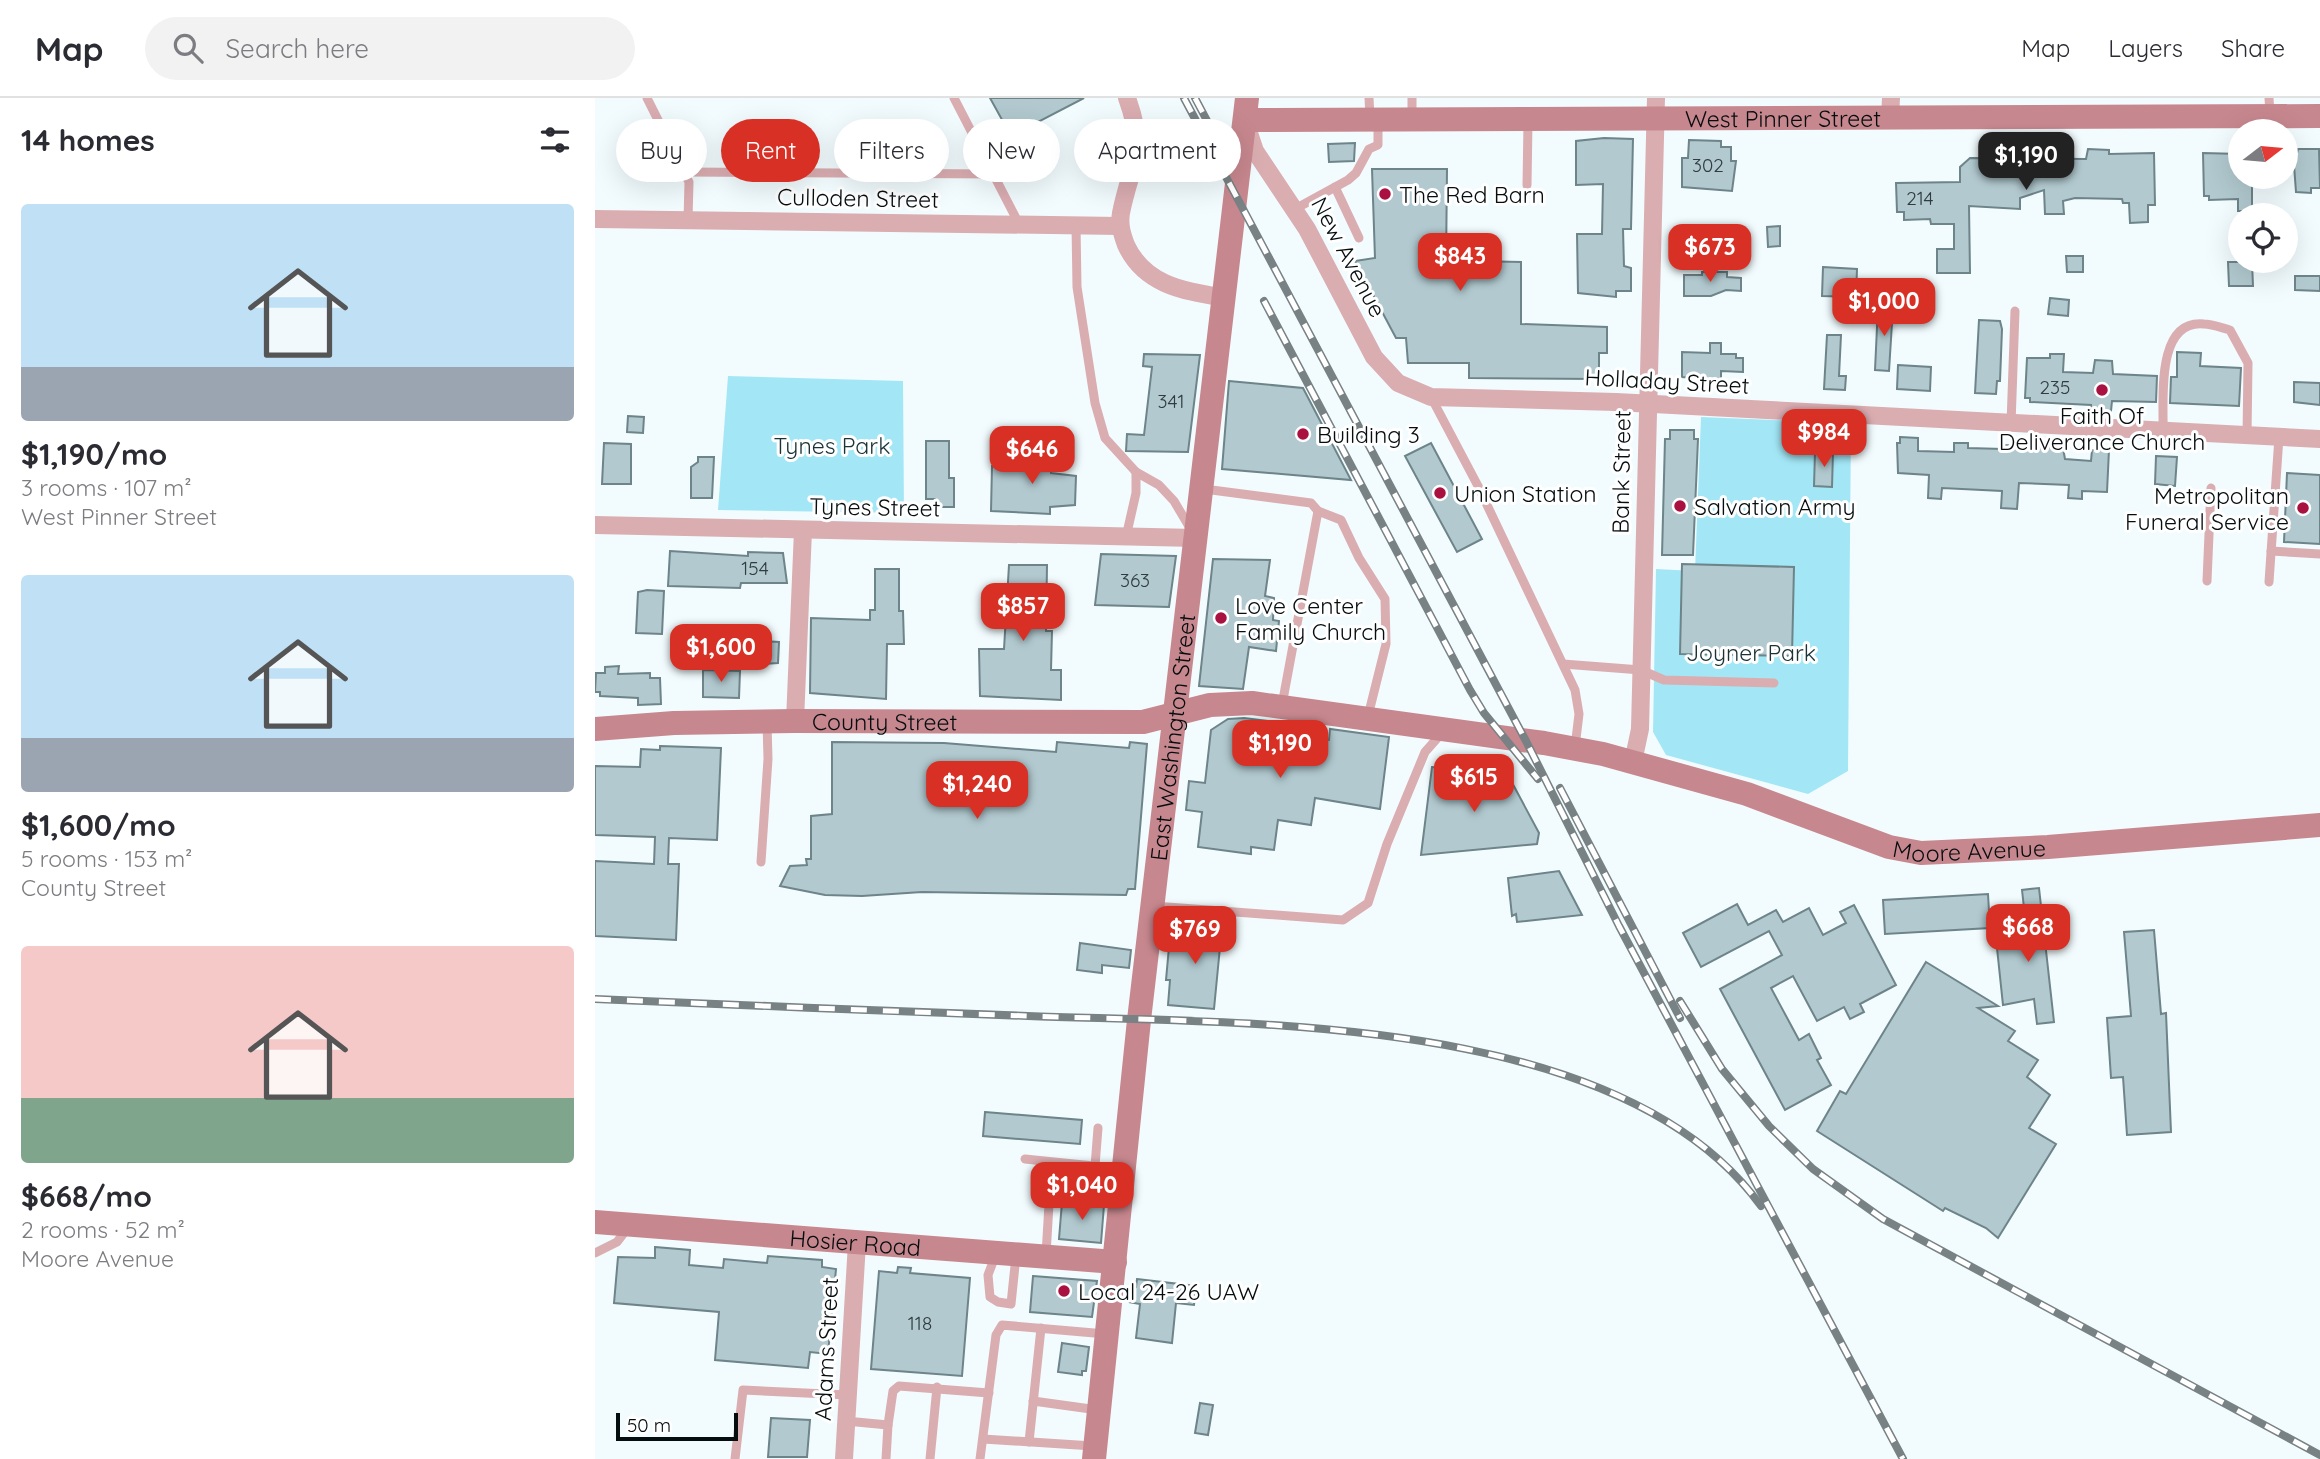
<!DOCTYPE html>
<meta charset="utf-8">
<style>
:root{--surface:#fff;--page:#f2f2f3;--text:#2b2b33;--muted:#7c7c81;--line:#e1e1e2;--accent:#d93025}
body{margin:0;font-family:Quicksand,sans-serif;background:var(--page);color:var(--text);height:100vh;display:flex;flex-direction:column;font-size:26px;white-space:nowrap}
*{box-sizing:border-box;margin:0}
p{font-size:23px;color:var(--muted)}
.icon{flex:none;width:38px;height:38px;fill:none;stroke:currentColor;stroke-width:2;stroke-linecap:round;stroke-linejoin:round}
.map{position:relative;flex:1;overflow:hidden}
.side{display:flex;flex-direction:column;background:var(--surface);width:595px}
.side>*{flex:none}
.banner{position:absolute;left:21px;top:21px;width:665px;height:63px;display:flex;gap:14px}
.needle{width:46px;rotate:74deg}
.fabs{position:absolute;left:1633px;top:21px;display:grid;gap:14px}
.fabs a{display:grid;place-items:center;width:70px;height:70px;border-radius:50%;background:var(--surface);box-shadow:0 7px 28px #0002;font-size:35px}
.scale{position:absolute;left:21px;bottom:18px;width:122px;box-sizing:border-box;padding-left:7px;border:4px solid #050d0f;border-top:0;font-size:19px;line-height:24px;white-space:nowrap;color:#050d0f;-webkit-text-stroke:5px #fff;paint-order:stroke}
.price{position:absolute;translate:-50% -60px;padding:0 16px;border-radius:14px;background:var(--accent);color:#fff;font-size:23px;line-height:46px;filter:drop-shadow(0 2px 4px #0008)}
.price::after{content:'';position:absolute;left:50%;top:42px;width:21px;height:16px;margin-left:-10px;background:inherit;clip-path:polygon(0 0,100% 0,50% 100%)}
.price.on{background:#222;color:#fff}
ul{padding:0;list-style:none}
li{display:grid;align-content:center;gap:14px;height:371px;padding:0 21px}
li span{display:grid;place-items:center;height:217px;border-radius:7px;color:#555}
li>.icon{margin-inline-start:auto}
span .icon{width:126px;height:126px;fill:#fffc;stroke-width:1}
li b{font-size:30px}
h2{display:flex;justify-content:space-between;align-items:center;height:84px;padding:0 21px;font-size:30px}
.tag{padding:0 24px;border-radius:32px;background:var(--surface);box-shadow:0 7px 28px #0002;font-size:24px;line-height:63px}
.tag.on{background:var(--accent);color:#fff}
header{display:flex;align-items:center;gap:42px;box-sizing:border-box;height:98px;padding:0 35px;background:var(--surface);border-bottom:2px solid var(--line)}
header strong{font-size:33px}
nav{display:flex;gap:38px;margin-inline-start:auto;font-size:24px}
.search{width:490px;height:63px;background:var(--page);display:flex;align-items:center;gap:18px;box-sizing:border-box;padding:0 24px;border-radius:38px;color:var(--muted);font-size:26px}
main{display:flex;flex:1;min-height:0}
.map>svg:first-child{display:block}
.green{fill:#a3e7f6}
.building{fill:#b1c9cf;stroke:#6d8489;stroke-width:2}
.lines{fill:none;stroke-linecap:round;stroke-linejoin:round}
.lane{stroke:#daadb1;stroke-width:9}
.street{stroke:#daadb1;stroke-width:18}
.secondary{stroke:#c7878e;stroke-width:24}
.rail-casing{stroke:#788183;stroke-width:8}
.rail{stroke:#fff;stroke-width:5;stroke-dasharray:16;stroke-linecap:butt}
.poi-dot{fill:#a81140;stroke:#fff;stroke-width:2.5}
.labels{text-anchor:middle;dominant-baseline:central;stroke-width:6;stroke-linejoin:round;paint-order:stroke}
.number-label{font-size:19px;fill:#303c3f}
.street-label{font-size:23px;fill:#050d0f;stroke:#fff}
.poi-label{font-size:23px;fill:#050d0f;stroke:#fff;text-anchor:start}
.park-label{font-size:23px;fill:#1b3236;stroke:#fff}
</style>
<header>
<strong>Map</strong>
<div class="search"><svg class="icon" aria-label="search" viewBox="0 0 24 24"><circle cx="10" cy="10" r="6"/><path d="M15 15l6 6"/></svg>Search here</div>
<nav><a>Map</a><a>Layers</a><a>Share</a></nav>
</header>
<main>
<section class="side">
<h2>14 homes<svg class="icon" aria-label="filters" viewBox="0 0 24 24"><path d="M4 7h16M4 17h16"/><circle cx="9" cy="7" r="2"/><circle cx="15" cy="17" r="2"/></svg></h2>
<ul>
<li><span style="background:linear-gradient(#bfe0f5 75%,#9aa5b1 0)"><svg class="icon" aria-label="home" viewBox="0 0 24 24"><path d="M3 11l9-7 9 7M6 9v11h12V9"/></svg></span><div><b>$1,190/mo</b><p>3 rooms · 107 m²</p><p>West Pinner Street</p></div></li>
<li><span style="background:linear-gradient(#bfe0f5 75%,#9aa5b1 0)"><svg class="icon" aria-label="home" viewBox="0 0 24 24"><path d="M3 11l9-7 9 7M6 9v11h12V9"/></svg></span><div><b>$1,600/mo</b><p>5 rooms · 153 m²</p><p>County Street</p></div></li>
<li><span style="background:linear-gradient(#f6c9c9 70%,#7fa58c 0)"><svg class="icon" aria-label="home" viewBox="0 0 24 24"><path d="M3 11l9-7 9 7M6 9v11h12V9"/></svg></span><div><b>$668/mo</b><p>2 rooms · 52 m²</p><p>Moore Avenue</p></div></li>
</ul>
</section>
<div class="map">
<svg width="1725" height="1361" viewBox="0 0 1725 1361">
<rect width="100%" height="100%" fill="#f2fcfe"/>
<!-- green -->
<g class="green">
<polygon points="133,278 308,283 309,415 123,412"/>
<polygon points="1106,319 1256,325 1253,673 1213,696 1071,657 1058,634 1061,471 1100,473"/>
</g>
<!-- building -->
<g class="building">
<polygon points="395,0 489,0 416,38"/>
<polygon points="1009,40 1038,41 1036,131 1028,131 1029,168 1036,170 1036,193 1021,193 1021,199 983,195 982,136 1007,136 1008,86 981,87 981,43"/>
<polygon points="1094,42 1126,43 1126,49 1136,49 1136,63 1141,63 1137,93 1087,89 1087,60 1093,60"/>
<polygon points="760,45 759,63 734,64 733,46"/>
<polygon points="1493,51 1514,52 1514,56 1559,55 1560,107 1553,107 1553,124 1535,125 1534,105 1528,105 1527,101 1480,100 1468,103 1469,116 1450,116 1449,92 1425,100 1425,111 1374,108 1375,175 1342,175 1342,151 1359,151 1359,126 1336,126 1335,121 1309,122 1309,114 1302,114 1301,85 1365,84 1365,69 1375,60 1491,61"/>
<polygon points="1703,51 1724,51 1725,90 1716,90 1716,95 1701,94 1699,67"/>
<polygon points="1608,55 1645,56 1645,79 1657,79 1657,113 1643,113 1643,101 1614,102 1614,98 1609,98"/>
<polygon points="777,71 852,71 851,168 879,168 879,163 926,164 926,226 1012,229 1012,255 1004,255 1004,281 874,280 874,265 813,265 811,240 801,240 760,163 780,160"/>
<polygon points="1185,128 1185,148 1173,149 1172,129"/>
<polygon points="1471,158 1488,158 1488,174 1472,174"/>
<polygon points="1633,164 1657,164 1658,188 1634,188"/>
<polygon points="1228,169 1262,171 1261,199 1227,198"/>
<polygon points="1107,174 1132,174 1132,179 1146,180 1146,193 1131,192 1116,198 1089,198 1089,177 1107,177"/>
<polygon points="1700,178 1725,178 1725,193 1700,192"/>
<polygon points="1455,200 1474,202 1473,218 1453,216"/>
<polygon points="1283,208 1298,209 1294,273 1280,272"/>
<polygon points="1384,222 1405,223 1407,231 1405,283 1402,283 1401,296 1380,295"/>
<polygon points="1232,237 1246,237 1244,278 1251,278 1250,292 1229,291"/>
<polygon points="1115,245 1126,245 1126,256 1141,256 1141,260 1148,260 1148,274 1126,273 1126,282 1087,279 1087,254 1115,255"/>
<polygon points="1582,254 1606,255 1605,268 1646,270 1644,308 1575,305 1576,279 1582,279"/>
<polygon points="549,256 605,257 593,354 531,353 532,336 549,337 557,269 548,268"/>
<polygon points="1455,256 1469,256 1468,274 1498,275 1500,262 1517,263 1518,276 1562,278 1561,304 1517,303 1516,313 1496,312 1496,307 1435,304 1435,300 1430,300 1432,260 1455,260"/>
<polygon points="1303,267 1336,269 1335,293 1302,291"/>
<polygon points="634,283 708,290 756,382 627,371"/>
<polygon points="1699,284 1725,285 1725,307 1699,304"/>
<polygon points="33,318 49,319 48,335 32,334"/>
<polygon points="1075,332 1099,332 1099,341 1103,341 1098,457 1067,457 1070,341 1075,341"/>
<polygon points="1305,339 1323,340 1323,353 1359,354 1359,345 1373,345 1373,350 1408,351 1408,347 1468,350 1470,361 1496,363 1497,352 1514,352 1512,394 1487,393 1487,401 1473,400 1474,387 1424,385 1422,411 1406,410 1407,393 1347,390 1346,401 1333,400 1334,377 1303,375 1302,345 1305,345"/>
<polygon points="331,343 354,343 354,380 359,380 359,409 341,409 340,401 331,401"/>
<polygon points="9,345 36,346 36,386 7,386"/>
<polygon points="836,345 887,441 862,454 810,358"/>
<polygon points="432,348 456,349 456,375 481,378 480,407 455,409 455,416 396,413 397,368 432,369"/>
<polygon points="1220,354 1238,354 1237,389 1219,388"/>
<polygon points="1561,358 1582,359 1580,388 1560,386"/>
<polygon points="103,359 119,359 117,400 96,400 96,369 103,364"/>
<polygon points="1692,375 1725,377 1725,446 1689,444"/>
<polygon points="75,453 153,458 153,454 188,455 192,485 146,485 145,490 73,488"/>
<polygon points="506,456 581,458 574,509 500,507"/>
<polygon points="618,461 675,462 670,498 679,500 678,522 684,523 681,553 654,549 648,591 604,588"/>
<polygon points="1087,466 1199,469 1197,558 1085,556"/>
<polygon points="414,467 452,467 451,533 457,533 456,572 466,572 466,602 385,598 384,551 409,551"/>
<polygon points="280,471 304,471 304,513 308,513 309,546 292,546 291,601 215,595 216,520 275,522 275,512 280,512"/>
<polygon points="52,492 69,493 67,536 41,535 43,494"/>
<polygon points="148,542 184,544 183,565 147,567"/>
<polygon points="24,568 23,576 55,575 55,580 65,580 66,606 43,607 43,600 5,598 5,594 0,594 1,575 10,575 10,569"/>
<polygon points="108,572 145,573 144,600 108,599"/>
<polygon points="649,620 697,626 696,638 734,642 735,631 794,639 785,711 720,700 716,727 683,722 679,752 656,749 656,756 603,749 607,714 591,712 594,683 610,685 616,632 633,621"/>
<polygon points="237,644 349,645 461,654 462,644 534,650 535,644 552,646 540,791 533,791 531,797 327,794 267,798 230,797 185,788 195,768 212,767 211,761 216,761 216,718 237,716"/>
<polygon points="65,648 126,650 122,742 74,740 73,766 84,766 81,842 0,838 0,763 59,766 60,739 0,737 0,668 45,669 46,651 65,652"/>
<polygon points="837,669 914,679 944,735 942,746 826,757"/>
<polygon points="964,773 987,817 922,824 921,816 917,818 913,780"/>
<polygon points="1444,790 1459,924 1442,926 1439,901 1408,907 1402,850 1433,846 1427,792"/>
<polygon points="1393,796 1395,830 1290,836 1288,802"/>
<polygon points="1142,806 1153,827 1181,812 1188,824 1214,810 1228,837 1251,825 1245,814 1259,807 1301,887 1265,906 1269,914 1255,921 1249,909 1222,923 1198,878 1176,890 1204,942 1214,936 1226,960 1222,962 1236,987 1190,1012 1125,891 1187,857 1174,833 1106,869 1088,835"/>
<polygon points="582,826 633,830 631,849 625,849 619,911 573,907 575,882 571,882 574,849 580,850"/>
<polygon points="1559,832 1566,916 1571,915 1576,1034 1532,1037 1528,979 1516,980 1512,920 1536,918 1529,834"/>
<polygon points="485,845 536,852 534,870 507,867 507,875 482,872"/>
<polygon points="1331,864 1403,908 1383,910 1420,933 1413,943 1443,962 1432,979 1455,997 1434,1030 1461,1046 1403,1140 1391,1130 1350,1110 1348,1113 1222,1033 1245,993 1251,996"/>
<polygon points="390,1014 487,1022 485,1046 388,1038"/>
<polygon points="467,1104 509,1107 506,1145 464,1141"/>
<polygon points="60,1149 95,1152 94,1167 128,1170 129,1161 172,1165 173,1158 227,1162 227,1169 241,1171 233,1256 215,1254 213,1270 120,1262 124,1214 19,1205 23,1159 60,1160"/>
<polygon points="303,1169 316,1170 315,1175 375,1180 367,1278 276,1271 284,1173 302,1175"/>
<polygon points="438,1178 502,1183 497,1219 435,1214"/>
<polygon points="542,1181 601,1188 599,1207 581,1205 577,1245 541,1240 545,1206 533,1204 534,1190 541,1189"/>
<polygon points="467,1245 494,1249 491,1273 487,1273 487,1277 463,1274"/>
<polygon points="605,1305 618,1307 613,1337 600,1335"/>
<polygon points="176,1320 215,1322 212,1359 173,1359"/>
</g>
<g class="lines">
<!-- lane -->
<g class="lane">
<polyline points="52,0 94,84 93,122"/>
<polyline points="359,0 424,126"/>
<polyline points="774,0 775,19"/>
<polyline points="817,0 817,19"/>
<polyline points="1674,0 1675,16"/>
<polyline points="90,74 399,76"/>
<polyline points="932,87 933,24"/>
<polyline points="740,89 764,140"/>
<polyline points="700,111 753,82 761,75 774,51 783,47 783,24"/>
<polyline points="481,127 482,189 500,305 510,340 541,374 564,387 579,403 595,430"/>
<polyline points="836,299 883,388 980,592 984,616 980,649"/>
<polyline points="1416,326 1420,213"/>
<path d="M1568,333c1,-30 -8,-112 41,-107 8,0 18,4 26,6l18,33 -1,73"/>
<polyline points="609,391 716,405 723,413 746,422 764,460 790,501 791,546 773,618"/>
<polyline points="531,439 541,395 541,374"/>
<polyline points="1676,453 1725,456"/>
<polyline points="1612,483 1616,390"/>
<polyline points="1674,484 1684,339"/>
<polyline points="968,566 1046,572 1069,582 1179,585"/>
<polyline points="687,607 723,413"/>
<polyline points="166,764 173,661 172,625"/>
<polyline points="559,808 748,822 773,805 792,746 830,654 846,636"/>
<polyline points="430,1061 528,1071"/>
<polyline points="500,1068 503,1030"/>
<polyline points="0,1155 22,1144 32,1131"/>
<polyline points="401,1156 393,1177 395,1199 403,1204 416,1206 421,1158"/>
<polyline points="451,1157 454,1106"/>
<polyline points="438,1303 503,1312"/>
<polyline points="251,1323 293,1327 298,1293 304,1288 394,1295"/>
<polyline points="388,1341 498,1348"/>
<polyline points="434,1344 446,1230"/>
<polyline points="140,1361 148,1292 253,1297"/>
<polyline points="291,1361 293,1327"/>
<polyline points="335,1361 342,1289"/>
<polyline points="385,1361 401,1237 407,1227 511,1236"/>
</g>
<!-- street -->
<g class="street">
<path d="M532,0c20,55 4,65 -6,115 -2,12 1,21 5,32 19,41 59,46 99,53"/>
<polyline points="1295,20 1296,0"/>
<polyline points="652,29 660,53 712,131 779,259 803,285 836,299 1021,304 1725,341"/>
<polyline points="0,121 525,128"/>
<polyline points="0,427 601,440"/>
<polyline points="200,623 208,432"/>
<polyline points="1038,664 1045,631 1061,0"/>
<polyline points="249,1361 262,1145"/>
</g>
<!-- secondary -->
<g class="secondary">
<path id="s1" d="M651,22l1074,-4"/>
<path id="s2" d="M0,631l79,-6 121,-2 348,1 67,-17 42,-2 292,40 59,11 144,40 142,53 32,6 127,-6 272,-22"/>
<path id="s3" d="M0,1124l520,40"/>
<path id="s4" d="M499,1361l45,-439 108,-922"/>
</g>
<!-- rail casing -->
<g class="rail-casing">
<g id="rail">
<polyline points="589,0 931,643 1024,828 1308,1361"/>
<polyline points="600,0 618,34"/>
<polyline points="669,203 875,592 889,615 943,681"/>
<polyline points="965,690 1085,920"/>
<path d="M0,901c144,6 289,12 433,17 217,8 592,-4 733,190"/>
<polyline points="1085,903 1127,971 1174,1028 1218,1071 1288,1121 1725,1357"/>
</g>
</g>
<!-- rail -->
<use href="#rail" class="rail"/>
</g>
<!-- markers -->
<g class="poi-dot">
<circle cx="790" cy="96" r="7"/>
<circle cx="1507" cy="292" r="7"/>
<circle cx="708" cy="336" r="7"/>
<circle cx="845" cy="395" r="7"/>
<circle cx="1085" cy="408" r="7"/>
<circle cx="1708" cy="410" r="7"/>
<circle cx="626" cy="520" r="7"/>
<circle cx="469" cy="1193" r="7"/>
</g>
<g class="labels">
<!-- number labels -->
<g class="number-label">
<text x="1113" y="67">302</text>
<text x="1325" y="100">214</text>
<text x="1460" y="289">235</text>
<text x="576" y="303">341</text>
<text x="160" y="470">154</text>
<text x="540" y="482">363</text>
<text x="325" y="1225">118</text>
</g>
<!-- street labels -->
<g class="street-label">
<text stroke="none"><textPath href="#s1" startOffset="537">West Pinner Street</textPath></text>
<text transform="translate(263 100) rotate(1)">Culloden Street</text>
<text transform="translate(754 159) rotate(62)">New Avenue</text>
<text transform="translate(1072 283) rotate(3)">Holladay Street</text>
<text transform="translate(1026 374) rotate(-89)">Bank Street</text>
<text transform="translate(280 409) rotate(1)">Tynes Street</text>
<text stroke="none"><textPath href="#s2" startOffset="290">County Street</textPath></text>
<text stroke="none"><textPath href="#s4" startOffset="726">East Washington Street</textPath></text>
<text stroke="none"><textPath href="#s2" startOffset="1396">Moore Avenue</textPath></text>
<text stroke="none"><textPath href="#s3" startOffset="261">Hosier Road</textPath></text>
<text transform="translate(231 1251) rotate(-87)">Adams Street</text>
</g>
<!-- poi labels -->
<g class="poi-label">
<text x="804" y="96">The Red Barn</text>
<text x="1507" y="317" text-anchor="middle">Faith Of<tspan x="1507" dy="26">Deliverance Church</tspan></text>
<text x="722" y="336">Building 3</text>
<text x="859" y="395">Union Station</text>
<text x="1694" y="397" text-anchor="end">Metropolitan<tspan x="1694" dy="26">Funeral Service</tspan></text>
<text x="1099" y="408">Salvation Army</text>
<text x="640" y="507">Love Center<tspan x="640" dy="26">Family Church</tspan></text>
<text x="483" y="1193">Local 24-26 UAW</text>
</g>
<!-- park labels -->
<g class="park-label">
<text x="237" y="347">Tynes Park</text>
<text x="1156" y="554">Joyner Park</text>
</g>
</g>
</svg>
<div class="fabs">
<a><svg class="needle" viewBox="-14 -14 28 28"><path d="M0-13l5 13h-10z" fill="#e53935"/><path d="M0 13l5-13h-10z" fill="#7c7c81"/></svg></a>
<a><svg class="icon" aria-label="locate" viewBox="0 0 24 24"><circle cx="12" cy="12" r="6"/><path d="M12 2v4M12 18v4M2 12h4M18 12h4"/></svg></a>
</div>
<div class="scale">50 m</div>
<b class="price on" style="left:1431px;top:94px">$1,190</b>
<b class="price" style="left:1115px;top:186px">$673</b>
<b class="price" style="left:865px;top:195px">$843</b>
<b class="price" style="left:1289px;top:240px">$1,000</b>
<b class="price" style="left:1229px;top:371px">$984</b>
<b class="price" style="left:437px;top:388px">$646</b>
<b class="price" style="left:428px;top:545px">$857</b>
<b class="price" style="left:126px;top:586px">$1,600</b>
<b class="price" style="left:685px;top:682px">$1,190</b>
<b class="price" style="left:879px;top:716px">$615</b>
<b class="price" style="left:382px;top:723px">$1,240</b>
<b class="price" style="left:1433px;top:866px">$668</b>
<b class="price" style="left:600px;top:868px">$769</b>
<b class="price" style="left:487px;top:1124px">$1,040</b>
<div class="banner">
<a class="tag">Buy</a>
<a class="tag on">Rent</a>
<a class="tag">Filters</a>
<a class="tag">New</a>
<a class="tag">Apartment</a>
</div>
</div>
</main>
